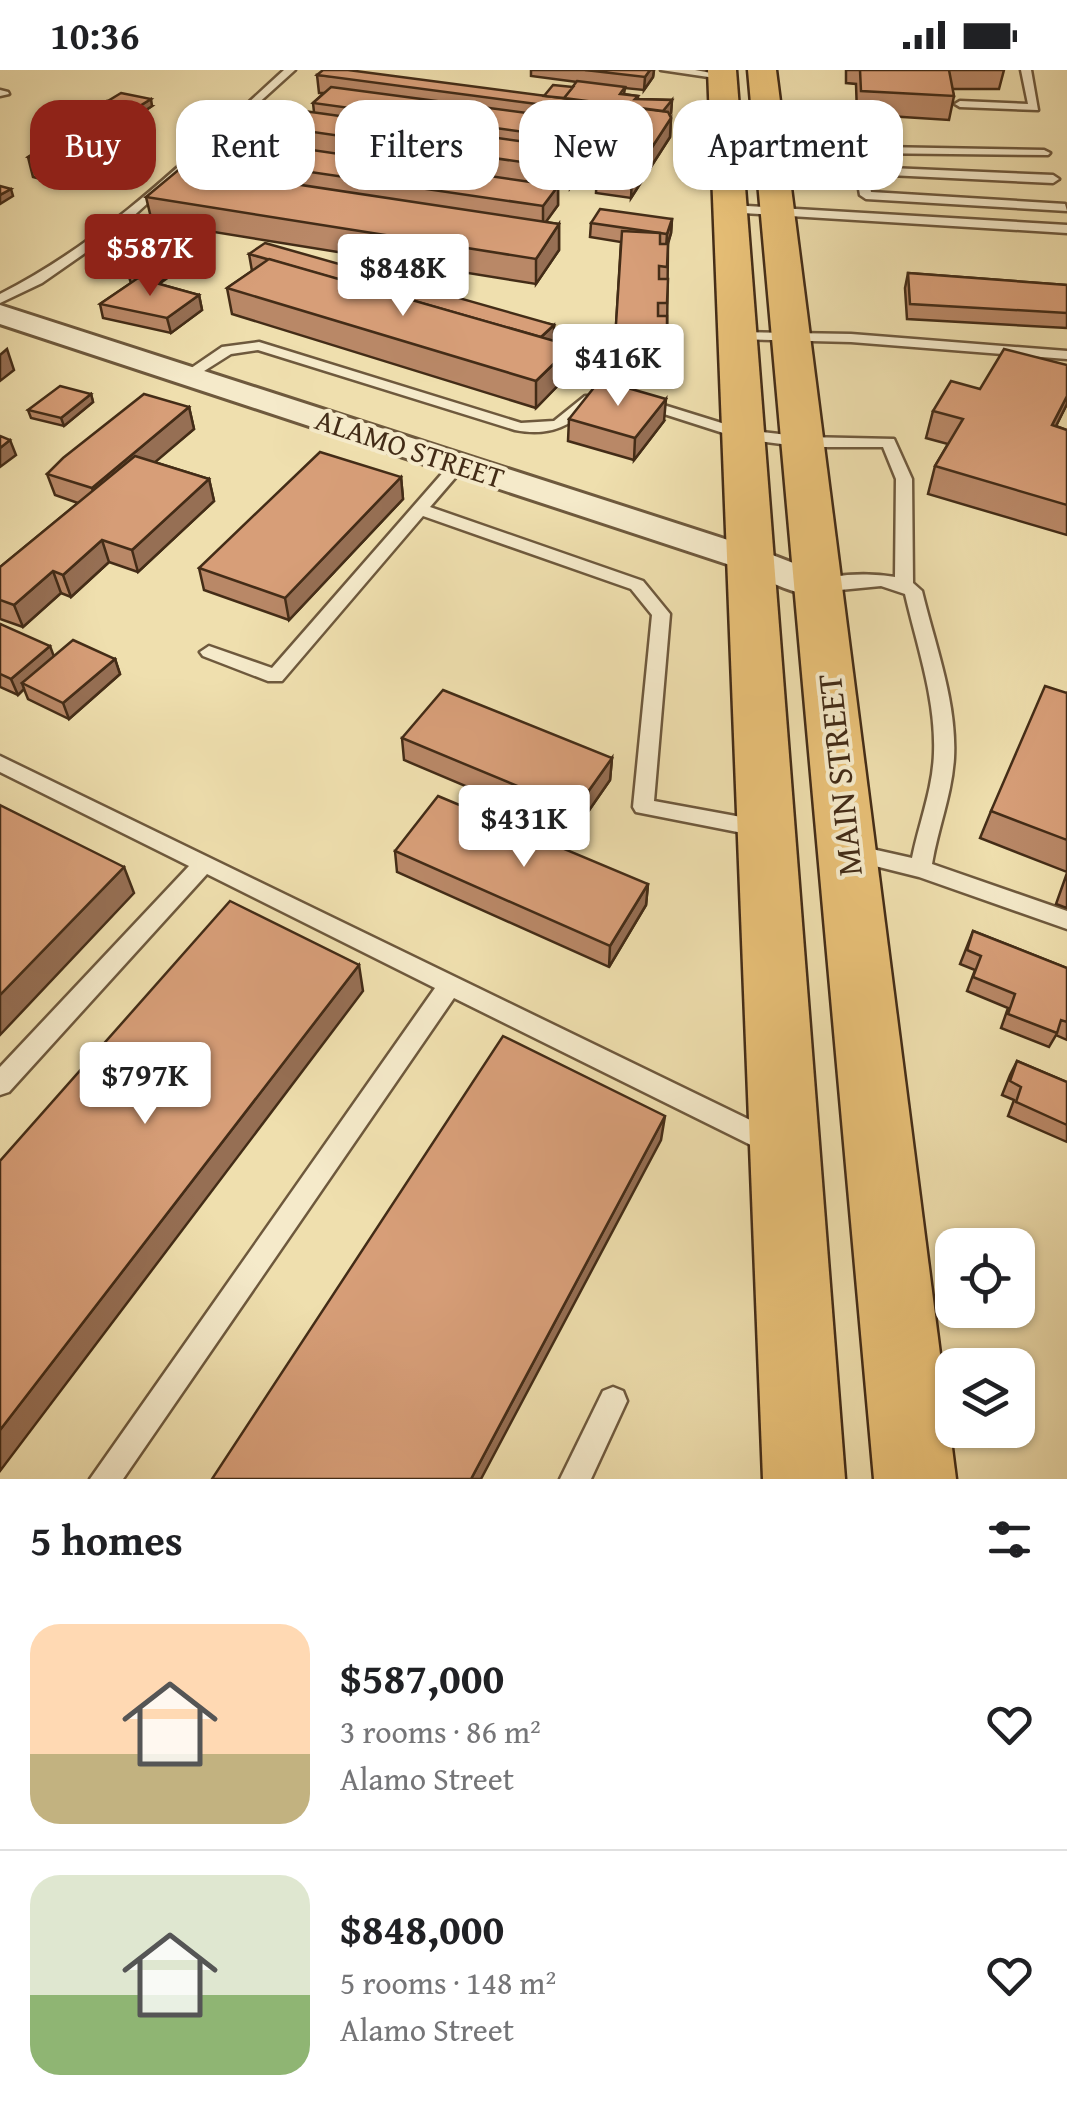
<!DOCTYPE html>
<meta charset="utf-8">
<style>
:root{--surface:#fff;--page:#f6f6f6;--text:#202124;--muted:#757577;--line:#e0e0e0;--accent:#8f2418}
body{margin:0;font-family:"Gentium Book Plus",serif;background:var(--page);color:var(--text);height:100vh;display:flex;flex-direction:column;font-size:38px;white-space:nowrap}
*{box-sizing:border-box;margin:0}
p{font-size:32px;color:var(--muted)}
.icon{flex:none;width:55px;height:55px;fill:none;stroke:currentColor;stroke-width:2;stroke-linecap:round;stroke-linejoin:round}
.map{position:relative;height:1409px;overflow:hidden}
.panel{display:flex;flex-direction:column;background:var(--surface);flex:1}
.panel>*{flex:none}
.top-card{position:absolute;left:30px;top:30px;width:1008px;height:90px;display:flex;gap:20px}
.tools{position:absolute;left:935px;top:1158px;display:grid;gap:20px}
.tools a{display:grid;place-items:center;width:100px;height:100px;border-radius:20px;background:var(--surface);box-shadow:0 2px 8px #0004;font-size:50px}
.price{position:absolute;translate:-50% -85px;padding:0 22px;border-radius:10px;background:#fff;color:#222;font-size:32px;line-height:65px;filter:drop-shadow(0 2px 5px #0008)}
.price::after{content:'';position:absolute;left:50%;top:60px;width:30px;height:22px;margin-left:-15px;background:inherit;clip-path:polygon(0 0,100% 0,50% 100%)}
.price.selected{background:var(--accent);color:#fff}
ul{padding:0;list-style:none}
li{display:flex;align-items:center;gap:30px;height:250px;padding:0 30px}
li+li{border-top:2px solid var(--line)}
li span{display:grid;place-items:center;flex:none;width:280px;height:200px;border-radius:30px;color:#555}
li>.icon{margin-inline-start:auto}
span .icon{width:120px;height:120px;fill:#fffc;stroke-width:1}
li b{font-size:42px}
h2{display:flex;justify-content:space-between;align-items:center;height:120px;padding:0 30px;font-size:42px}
.pill{padding:0 35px;border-radius:30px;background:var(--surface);box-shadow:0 2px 8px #0004;font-size:35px;line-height:90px}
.pill.selected{background:var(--accent);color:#fff}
.status{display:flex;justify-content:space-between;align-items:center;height:70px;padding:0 50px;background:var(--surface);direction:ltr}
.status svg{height:28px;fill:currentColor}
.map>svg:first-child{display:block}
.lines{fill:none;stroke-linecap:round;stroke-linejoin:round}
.lane-casing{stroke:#6e593d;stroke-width:5}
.street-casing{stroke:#6e593d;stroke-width:6}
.primary-casing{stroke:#432c17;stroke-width:5}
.lane{fill:#f5eaca;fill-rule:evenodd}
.street{fill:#f5eaca;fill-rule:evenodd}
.primary{fill:#e8c077;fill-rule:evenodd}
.wall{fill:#b98867;stroke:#432c17;stroke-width:2.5}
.shaded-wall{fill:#966f54;stroke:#432c17;stroke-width:2.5}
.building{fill:#d79e78;stroke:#432c17;stroke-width:2.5}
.labels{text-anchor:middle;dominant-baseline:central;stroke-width:8;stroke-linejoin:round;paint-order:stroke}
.far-street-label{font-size:30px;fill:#432c17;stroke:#f5eaca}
.street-label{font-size:35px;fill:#432c17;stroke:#f5eaca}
</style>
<div class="status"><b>10:36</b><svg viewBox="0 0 49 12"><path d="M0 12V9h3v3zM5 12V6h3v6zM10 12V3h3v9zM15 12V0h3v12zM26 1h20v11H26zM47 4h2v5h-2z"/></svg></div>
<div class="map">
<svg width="1067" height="1409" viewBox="0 0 1067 1409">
<rect width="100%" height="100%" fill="#efdfae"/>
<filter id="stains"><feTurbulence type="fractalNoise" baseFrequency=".002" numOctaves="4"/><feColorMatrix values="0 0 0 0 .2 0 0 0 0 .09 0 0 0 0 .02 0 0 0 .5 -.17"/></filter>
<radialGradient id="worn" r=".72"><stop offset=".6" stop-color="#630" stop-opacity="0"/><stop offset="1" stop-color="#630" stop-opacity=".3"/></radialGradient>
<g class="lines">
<!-- lane casing -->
<g class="lane-casing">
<g id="lane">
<path d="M284,0h11l-177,160 -76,53 -42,20v-9c109,-55 195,-143 284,-224z"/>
<polygon points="661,0 695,0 727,6 722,9"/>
<polygon points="1021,0 1031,0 1038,40 960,37 955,34 960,31 1028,34"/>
<polygon points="0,20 8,22 9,24 0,26"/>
<polygon points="771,75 1044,80 1050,83 1048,85 864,83 867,97 1053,105 1059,109 1053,113 868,104 871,122 1065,134 1067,141 866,129 860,125 853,83 767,80 767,76"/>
<polygon points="730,135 1067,155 1067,163 726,142 726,136"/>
<polygon points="737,262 851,264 1067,281 1067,289 851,272 732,269 732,263"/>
<path d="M259,272l262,81 33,-2 31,-25h10l2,3c-23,27 -47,38 -82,31l-257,-80 -27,4 -38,24 -12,-3 41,-28z"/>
<path d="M641,328l103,32 61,7 89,2 18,40 1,104 9,8c13,54 35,111 32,167 -2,36 -16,70 -22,106l135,47v18l-148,-52 -72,-18 -4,-6 4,-6 7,-2 58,13c7,-35 21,-69 22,-105 2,-54 -17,-107 -29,-159l-24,-8 -62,6 -9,-6c18,-14 62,-13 85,-9l1,-98 -13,-32h-78l-63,-8 -106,-34v-6z"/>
<polygon points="459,389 467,394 430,437 643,511 670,544 654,731 763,751 770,753 773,759 770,765 763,767 636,742 633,737 652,545 631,519 423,446 282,611 268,611 203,586 200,582 209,576 272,598 453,391"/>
<polygon points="0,686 783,1066 787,1074 783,1082 774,1086 765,1082 454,928 123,1409 90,1409 435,918 207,804 9,1022 0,1025 0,997 189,796 0,702"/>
<polygon points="613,1317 623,1321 627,1331 591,1409 560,1409 603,1321"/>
</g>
</g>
<!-- street casing -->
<g class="street-casing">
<path id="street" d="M0,235l762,246 70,27 5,8 -5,8c-29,8 -68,-16 -96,-27l-736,-243z"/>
</g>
<!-- primary casing -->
<g class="primary-casing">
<g id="primary">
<polygon points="708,0 736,0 845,1409 763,1409"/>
<polygon points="748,0 776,0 956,1409 874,1409"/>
</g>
</g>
<!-- lane -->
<use href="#lane" class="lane"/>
<!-- street -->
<use href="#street" class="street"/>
<!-- primary -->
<use href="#primary" class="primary"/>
</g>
<!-- wall -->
<g class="wall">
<polygon points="531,0 654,0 653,7 644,20 625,18 624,24 638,26 638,29 672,30 671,43 669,45 671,48 670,67 631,128 596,123 597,103 624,64 602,61 602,72 590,90 584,89 583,99 570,118 558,116 558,135 545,152 559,154 559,180 536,214 152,152 146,127 218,103 215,88 287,76 285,58 314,42 313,33 324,23 319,23 317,5 544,26 573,17 577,12 531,6"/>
<polygon points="846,0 1004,0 999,19 952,19 954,26 949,50 857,44 856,14 846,13"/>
<polygon points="108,31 152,36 140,44 110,38"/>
<polygon points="813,42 848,52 863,58 861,65 815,63 812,49"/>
<polygon points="90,49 135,79 121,90 114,88 62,115 33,107 28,87"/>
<polygon points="672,149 671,163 668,174 667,273 665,294 657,294 656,308 613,306 621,172 590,167 591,153"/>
<polygon points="249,184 554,255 554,271 572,276 571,302 536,338 232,244 227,218 252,201"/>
<polygon points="190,192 159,214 199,225 202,240 171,263 103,248 100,234 131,213 129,207"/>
<polygon points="908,203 1067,215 1067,258 907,249 905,218"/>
<polygon points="1067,295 1067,334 1056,356 1067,360 1067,465 928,424 935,396 948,374 926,368 933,341 980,319"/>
<polygon points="91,324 93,332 64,356 31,348 28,340"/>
<polygon points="189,337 194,359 154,392 209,409 214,431 138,502 109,492 71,527 61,523 23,557 0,549 0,497 78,433 55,425 47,404"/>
<polygon points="569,349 664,351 634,390 568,371"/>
<polygon points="401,407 403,429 289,550 204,520 199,498"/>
<polygon points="0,554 54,586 115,589 120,604 69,649 28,629 24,619 18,625 0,617"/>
<polygon points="1067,623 1067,802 980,768 991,741"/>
<polygon points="402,668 612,688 610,710 574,762 404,690"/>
<polygon points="395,781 648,814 646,835 609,897 397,802"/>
<polygon points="1067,803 1067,838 1056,834"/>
<polygon points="973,861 1067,898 1067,970 1056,965 1049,977 1001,958 1008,938 967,921 975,900 960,894"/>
<polygon points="1017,991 1067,1012 1067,1072 1008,1046 1014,1030 1002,1025 1010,1005"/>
</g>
<!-- shaded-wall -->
<g class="shaded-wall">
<polygon points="650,0 654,0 653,7 644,20 645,7"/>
<polygon points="151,29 152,36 140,44 138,37"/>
<polygon points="672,30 671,43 660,56 661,43"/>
<polygon points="671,48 670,67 631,128 632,108"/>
<polygon points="603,53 602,72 590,90 590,71"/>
<polygon points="130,60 135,79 121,90 117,71"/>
<polygon points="109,68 114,88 62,115 57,96"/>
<polygon points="584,80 583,99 570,118 570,99"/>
<polygon points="558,116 558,135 543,156 543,136"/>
<polygon points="11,119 13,126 0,134 0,125"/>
<polygon points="672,149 671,163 666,178 667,164"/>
<polygon points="559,154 559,180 536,214 536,189"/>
<polygon points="188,185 190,192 149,220 147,213"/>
<polygon points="199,225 202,240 171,263 167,248"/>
<polygon points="554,255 554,276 541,267"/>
<polygon points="572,276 571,302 536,338 536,311"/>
<polygon points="7,279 14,300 0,311 0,285"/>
<polygon points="91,324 93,332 64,356 61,348"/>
<polygon points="1067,326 1067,334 1043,382 1052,355"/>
<polygon points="666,329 664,351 634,390 635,368"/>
<polygon points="189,337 194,359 99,440 92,418"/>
<polygon points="10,370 16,385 0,397 0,378"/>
<polygon points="401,407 403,429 289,550 285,528"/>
<polygon points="209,409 214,431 138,502 132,480"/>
<polygon points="102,470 109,492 71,527 63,505"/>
<polygon points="53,501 61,523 23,557 14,535"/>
<polygon points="50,576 56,592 22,613 24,619 18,625 11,609"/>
<polygon points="115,589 120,604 69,649 63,633"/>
<polygon points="612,688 610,710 574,762 575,740"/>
<polygon points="124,797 134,823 0,965 0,925"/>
<polygon points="648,814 646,835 609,897 610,876"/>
<polygon points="359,895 363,921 0,1401 0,1360"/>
<polygon points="665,1046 661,1070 481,1409 471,1409"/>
</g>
<!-- building -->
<g class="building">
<polygon points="323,0 348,0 668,42 671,48 632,108 597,103 636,47 317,5"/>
<polygon points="585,0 650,0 645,7"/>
<polygon points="860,0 949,0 954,26 861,21"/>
<polygon points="577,11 625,17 620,24 638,26 635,29 672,30 663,41 564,28"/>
<polygon points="553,15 573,17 564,28 544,26"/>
<polygon points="331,17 603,53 590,71 313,33"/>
<polygon points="121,23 151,29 138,37 108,31"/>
<polygon points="304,41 584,80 570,99 285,58"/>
<polygon points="813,42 846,43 848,52 861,52 863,58 816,57"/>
<polygon points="90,49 130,60 117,71 109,68 57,96 28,87"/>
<polygon points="237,69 558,116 543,136 215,88"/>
<polygon points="182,97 559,154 536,189 146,127"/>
<polygon points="0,116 11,119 0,125"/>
<polygon points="600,139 672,149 667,164 591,153"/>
<polygon points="622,161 660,163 660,174 668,174 667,197 659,196 659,209 668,209 667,233 658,233 658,246 667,246 667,273 658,272 657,287 614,285"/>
<polygon points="265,173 554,255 541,267 249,184"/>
<polygon points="171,180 188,185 150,211 129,207"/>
<polygon points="269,189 572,276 536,311 227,218"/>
<polygon points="908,203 1067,215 1067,243 910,234"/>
<polygon points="138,208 199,225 167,248 100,234"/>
<polygon points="1004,279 1067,295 1067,326 1052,355 1067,360 1067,435 935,396 963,349 933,341 951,311 980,319"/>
<polygon points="600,310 666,329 635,368 569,349"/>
<polygon points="60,316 91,324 61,348 28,340"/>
<polygon points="144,324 189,337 92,418 47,404 63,388"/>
<polygon points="0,366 10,370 0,378"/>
<polygon points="320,382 401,407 285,528 199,498"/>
<polygon points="135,386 209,409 132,480 102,470 63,505 53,501 14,535 0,530 0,497"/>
<polygon points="0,554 50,576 11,609 0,604"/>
<polygon points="73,570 115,589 63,633 22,613"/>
<polygon points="1045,616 1067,623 1067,770 991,741"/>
<polygon points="443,620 612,688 575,740 402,668"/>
<polygon points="438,726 648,814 610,876 395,781"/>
<polygon points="0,735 124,797 0,925"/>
<polygon points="230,831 359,895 0,1360 0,1091"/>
<polygon points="973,861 1067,898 1067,952 1061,950 1057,963 1008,944 1015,924 973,907 981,886 967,880"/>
<polygon points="503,966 665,1046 471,1409 212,1409"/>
<polygon points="1017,991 1067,1012 1067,1055 1016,1032 1021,1017 1010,1011"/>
</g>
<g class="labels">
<!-- far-street labels -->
<g class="far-street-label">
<text transform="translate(410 378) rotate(18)">ALAMO STREET</text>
</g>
<!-- street labels -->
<g class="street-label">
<text transform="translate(839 705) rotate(-96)">MAIN STREET</text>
</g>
</g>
<rect width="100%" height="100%" filter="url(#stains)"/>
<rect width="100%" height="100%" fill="url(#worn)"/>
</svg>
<div class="tools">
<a><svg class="icon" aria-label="locate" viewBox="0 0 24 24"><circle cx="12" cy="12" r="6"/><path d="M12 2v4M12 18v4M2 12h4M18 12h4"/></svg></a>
<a><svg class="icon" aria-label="layers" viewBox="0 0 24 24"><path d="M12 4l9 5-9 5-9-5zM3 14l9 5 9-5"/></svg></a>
</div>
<b class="price selected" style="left:150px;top:229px">$587K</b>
<b class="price" style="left:403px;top:249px">$848K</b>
<b class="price" style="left:618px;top:339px">$416K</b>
<b class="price" style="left:524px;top:800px">$431K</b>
<b class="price" style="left:145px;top:1057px">$797K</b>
<div class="top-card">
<a class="pill selected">Buy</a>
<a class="pill">Rent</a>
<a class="pill">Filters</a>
<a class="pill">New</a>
<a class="pill">Apartment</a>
</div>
</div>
<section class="panel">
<h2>5 homes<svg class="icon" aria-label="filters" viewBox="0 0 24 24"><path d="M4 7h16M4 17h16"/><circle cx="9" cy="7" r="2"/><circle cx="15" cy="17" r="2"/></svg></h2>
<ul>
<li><span style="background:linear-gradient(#ffd9b3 65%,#c2b280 0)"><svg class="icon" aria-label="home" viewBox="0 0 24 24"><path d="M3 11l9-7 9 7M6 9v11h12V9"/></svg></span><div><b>$587,000</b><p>3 rooms · 86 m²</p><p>Alamo Street</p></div><svg class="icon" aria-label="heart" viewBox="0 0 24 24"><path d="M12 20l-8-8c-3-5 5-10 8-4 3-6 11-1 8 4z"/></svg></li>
<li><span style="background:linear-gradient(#dfe7d0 60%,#8fb573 0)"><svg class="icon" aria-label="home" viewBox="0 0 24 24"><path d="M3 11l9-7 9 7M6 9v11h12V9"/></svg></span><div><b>$848,000</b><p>5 rooms · 148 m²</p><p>Alamo Street</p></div><svg class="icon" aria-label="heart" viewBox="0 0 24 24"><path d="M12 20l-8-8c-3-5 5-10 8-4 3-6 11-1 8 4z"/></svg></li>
</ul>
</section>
